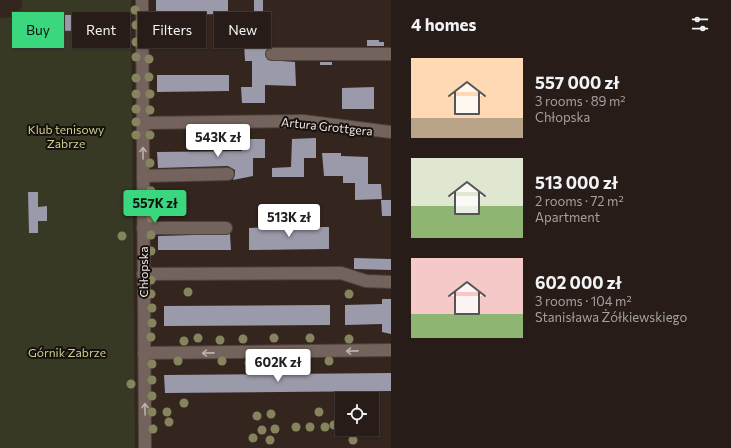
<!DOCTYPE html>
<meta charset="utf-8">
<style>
:root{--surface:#271c17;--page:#332924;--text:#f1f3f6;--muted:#a4a1a1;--line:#433a36;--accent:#3bd77f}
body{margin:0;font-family:Commissioner,sans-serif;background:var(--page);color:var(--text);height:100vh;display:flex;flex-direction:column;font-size:15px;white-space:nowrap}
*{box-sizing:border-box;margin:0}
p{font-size:13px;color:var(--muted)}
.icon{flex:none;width:22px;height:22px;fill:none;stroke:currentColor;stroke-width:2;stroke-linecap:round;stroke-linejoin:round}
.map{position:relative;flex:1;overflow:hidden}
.sheet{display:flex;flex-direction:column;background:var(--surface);width:340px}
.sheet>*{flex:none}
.hud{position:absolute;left:12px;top:12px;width:319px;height:36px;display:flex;gap:8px}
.buttons{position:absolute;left:335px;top:392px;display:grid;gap:8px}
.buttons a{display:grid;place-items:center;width:44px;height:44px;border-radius:0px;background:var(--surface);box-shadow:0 1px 3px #0004,0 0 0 1px var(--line);font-size:20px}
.price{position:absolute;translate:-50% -34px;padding:0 9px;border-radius:4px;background:#fff;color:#222;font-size:13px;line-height:26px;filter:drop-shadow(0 1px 2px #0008)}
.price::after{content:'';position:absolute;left:50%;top:24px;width:12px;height:9px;margin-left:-6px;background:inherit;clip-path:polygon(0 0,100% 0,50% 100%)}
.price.on{background:var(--accent);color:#111}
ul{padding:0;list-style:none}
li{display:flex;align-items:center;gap:12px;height:100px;padding:0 20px}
li span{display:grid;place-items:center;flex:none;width:112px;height:80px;border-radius:0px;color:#555}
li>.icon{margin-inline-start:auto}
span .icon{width:48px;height:48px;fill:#fffc;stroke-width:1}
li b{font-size:17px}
h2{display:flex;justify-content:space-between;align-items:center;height:48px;padding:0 20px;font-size:17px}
.chip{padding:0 14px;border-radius:0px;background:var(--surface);box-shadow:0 1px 3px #0004,0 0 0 1px var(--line);font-size:14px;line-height:36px}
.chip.on{background:var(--accent);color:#111}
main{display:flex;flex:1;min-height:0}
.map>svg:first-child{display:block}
.green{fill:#373925}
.building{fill:#9a9aab}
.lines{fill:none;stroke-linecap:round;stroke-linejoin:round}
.minor-casing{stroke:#4e433d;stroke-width:14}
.minor{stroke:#74635c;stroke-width:12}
.tree{fill:#86845e}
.oneway{stroke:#beb2ac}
.labels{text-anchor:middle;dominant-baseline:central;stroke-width:4;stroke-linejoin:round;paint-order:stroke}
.street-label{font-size:12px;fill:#efe6e1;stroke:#17100d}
.park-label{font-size:12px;fill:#c9d091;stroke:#17100d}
</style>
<main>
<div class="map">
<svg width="391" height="448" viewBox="0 0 391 448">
<rect width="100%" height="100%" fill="#34261f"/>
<!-- green -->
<path class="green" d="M22,0h109l4,448h-135v-430l13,-1v-3c8,-2 9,-7 9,-14z"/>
<!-- building -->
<g class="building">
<polygon points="156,0 228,0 228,14 156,15"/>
<rect x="254" y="0" width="9" height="26"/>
<polygon points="89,13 116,13 117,34 95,34 95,30 62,31 62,25 54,25 53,15 89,15"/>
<polygon points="367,40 379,40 379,42 384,42 384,46 367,46"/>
<polygon points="244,43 272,43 272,46 268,48 265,54 268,60 295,62 296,86 265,85 265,103 242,103 241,87 252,87 252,61 245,61"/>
<rect x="320" y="62" width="12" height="3"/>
<polygon points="157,75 229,75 229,91 157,92"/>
<polygon points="374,87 374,109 342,109 342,88"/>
<polygon points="316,138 316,158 304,158 304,177 272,177 272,168 291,167 292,139"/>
<polygon points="242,139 265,139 265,158 253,158 253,176 233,180 235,174 235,170 228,166 158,168 157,152 242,151"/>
<polygon points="322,153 341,153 341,156 368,157 368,184 381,184 382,199 355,200 355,183 343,183 343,176 324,176"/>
<polygon points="28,192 38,192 38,207 47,206 47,221 38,221 38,233 29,233"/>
<polygon points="381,200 391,200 391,216 382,216"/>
<polygon points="279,227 329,227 329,249 249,250 249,228"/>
<polygon points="230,234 231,250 158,250 158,236"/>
<polygon points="354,258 391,259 391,270 354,269"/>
<polygon points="382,299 391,299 391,334 382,332 382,324 345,325 345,305 382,304"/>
<polygon points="330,305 330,325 164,326 164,306"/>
<polygon points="391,373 391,391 165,393 164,375"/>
</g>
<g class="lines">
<!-- minor casing -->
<g class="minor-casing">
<g id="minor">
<polyline points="142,0 145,448"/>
<polyline points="272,54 391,54"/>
<polyline points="143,123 303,121 391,132"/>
<polyline points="143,176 228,174"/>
<polyline points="143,228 226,228"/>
<polyline points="143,274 341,273 366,281 391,282"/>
<polyline points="144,353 391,350"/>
</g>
</g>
<!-- minor -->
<use href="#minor" class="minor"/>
</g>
<!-- trees -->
<g class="tree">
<circle cx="135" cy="10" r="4.5"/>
<circle cx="136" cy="25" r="4.5"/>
<circle cx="149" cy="25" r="4.5"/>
<circle cx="136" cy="42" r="4.5"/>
<circle cx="149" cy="42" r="4.5"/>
<circle cx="136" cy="57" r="4.5"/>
<circle cx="149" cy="59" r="4.5"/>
<circle cx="149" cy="77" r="4.5"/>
<circle cx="136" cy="78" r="4.5"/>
<circle cx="136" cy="94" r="4.5"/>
<circle cx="150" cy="94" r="4.5"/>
<circle cx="136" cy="109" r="4.5"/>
<circle cx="150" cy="110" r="4.5"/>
<circle cx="136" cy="122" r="4.5"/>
<circle cx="136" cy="135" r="4.5"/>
<circle cx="150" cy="135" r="4.5"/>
<circle cx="150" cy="163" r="4.5"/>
<circle cx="151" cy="191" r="4.5"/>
<circle cx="151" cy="203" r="4.5"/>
<circle cx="151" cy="218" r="4.5"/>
<circle cx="151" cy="235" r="4.5"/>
<circle cx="122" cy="236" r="4.5"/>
<circle cx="151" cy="251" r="4.5"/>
<circle cx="151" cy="280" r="4.5"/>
<circle cx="188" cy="292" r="4.5"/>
<circle cx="151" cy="294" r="4.5"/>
<circle cx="349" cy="294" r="4.5"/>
<circle cx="152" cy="308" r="4.5"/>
<circle cx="152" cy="323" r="4.5"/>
<circle cx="151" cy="337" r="4.5"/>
<circle cx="198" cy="338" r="4.5"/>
<circle cx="274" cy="338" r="4.5"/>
<circle cx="310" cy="338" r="4.5"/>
<circle cx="243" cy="339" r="4.5"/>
<circle cx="349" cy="339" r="4.5"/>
<circle cx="220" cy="340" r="4.5"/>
<circle cx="184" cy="341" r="4.5"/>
<circle cx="178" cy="361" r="4.5"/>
<circle cx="222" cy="361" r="4.5"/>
<circle cx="268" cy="361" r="4.5"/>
<circle cx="329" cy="361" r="4.5"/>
<circle cx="291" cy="362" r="4.5"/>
<circle cx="249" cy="363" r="4.5"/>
<circle cx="152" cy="364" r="4.5"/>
<circle cx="152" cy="380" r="4.5"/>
<circle cx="131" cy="384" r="4.5"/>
<circle cx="152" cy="396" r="4.5"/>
<circle cx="184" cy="403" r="4.5"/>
<circle cx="152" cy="412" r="4.5"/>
<circle cx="167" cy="412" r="4.5"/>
<circle cx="319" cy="412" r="4.5"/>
<circle cx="271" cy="414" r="4.5"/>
<circle cx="257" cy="416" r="4.5"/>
<circle cx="169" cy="422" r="4.5"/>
<circle cx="334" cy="425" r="4.5"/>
<circle cx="296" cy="427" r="4.5"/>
<circle cx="310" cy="427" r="4.5"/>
<circle cx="325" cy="427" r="4.5"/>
<circle cx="153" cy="429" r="4.5"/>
<circle cx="275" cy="429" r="4.5"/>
<circle cx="262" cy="430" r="4.5"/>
<circle cx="253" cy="438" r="4.5"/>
<circle cx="270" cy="440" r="4.5"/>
<circle cx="353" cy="440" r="4.5"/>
</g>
<!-- one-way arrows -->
<defs><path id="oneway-shaft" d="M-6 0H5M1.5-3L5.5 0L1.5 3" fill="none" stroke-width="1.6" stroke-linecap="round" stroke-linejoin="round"/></defs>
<g class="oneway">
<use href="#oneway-shaft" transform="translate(143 153) rotate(-90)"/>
<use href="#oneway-shaft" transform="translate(352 351) rotate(179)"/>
<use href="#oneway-shaft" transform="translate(208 353) rotate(179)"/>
<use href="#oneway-shaft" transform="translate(145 409) rotate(-91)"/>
</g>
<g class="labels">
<!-- street labels -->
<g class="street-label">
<text transform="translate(327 126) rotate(6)">Artura Grottgera</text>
<text transform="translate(143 272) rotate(-90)">Chłopska</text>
</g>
<!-- park labels -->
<g class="park-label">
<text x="66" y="129">Klub tenisowy<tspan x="66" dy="14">Zabrze</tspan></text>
<text x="67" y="352">Górnik Zabrze</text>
</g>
</g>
</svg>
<div class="buttons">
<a><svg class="icon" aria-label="locate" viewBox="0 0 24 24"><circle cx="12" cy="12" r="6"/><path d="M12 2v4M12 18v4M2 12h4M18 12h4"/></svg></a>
</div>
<b class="price" style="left:218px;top:158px">543K zł</b>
<b class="price on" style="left:155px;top:224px">557K zł</b>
<b class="price" style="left:289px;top:238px">513K zł</b>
<b class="price" style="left:278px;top:383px">602K zł</b>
<div class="hud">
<a class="chip on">Buy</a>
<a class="chip">Rent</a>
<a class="chip">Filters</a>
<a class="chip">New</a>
</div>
</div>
<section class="sheet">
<h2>4 homes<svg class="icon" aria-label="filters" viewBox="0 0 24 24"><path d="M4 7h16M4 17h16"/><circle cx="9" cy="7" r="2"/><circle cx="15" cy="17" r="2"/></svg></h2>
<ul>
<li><span style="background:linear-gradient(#ffd9b3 75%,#b9a48a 0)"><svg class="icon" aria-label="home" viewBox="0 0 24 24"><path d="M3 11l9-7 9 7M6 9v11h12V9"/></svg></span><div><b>557 000 zł</b><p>3 rooms · 89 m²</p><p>Chłopska</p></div></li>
<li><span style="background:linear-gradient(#dfe7d0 60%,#8fb573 0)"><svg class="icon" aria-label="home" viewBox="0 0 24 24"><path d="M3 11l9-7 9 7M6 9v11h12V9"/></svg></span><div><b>513 000 zł</b><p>2 rooms · 72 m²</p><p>Apartment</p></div></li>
<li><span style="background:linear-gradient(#f6c9c9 70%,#8fb573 0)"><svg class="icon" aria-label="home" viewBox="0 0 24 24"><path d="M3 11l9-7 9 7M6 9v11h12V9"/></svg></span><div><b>602 000 zł</b><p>3 rooms · 104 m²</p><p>Stanisława Żółkiewskiego</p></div></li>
</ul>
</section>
</main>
